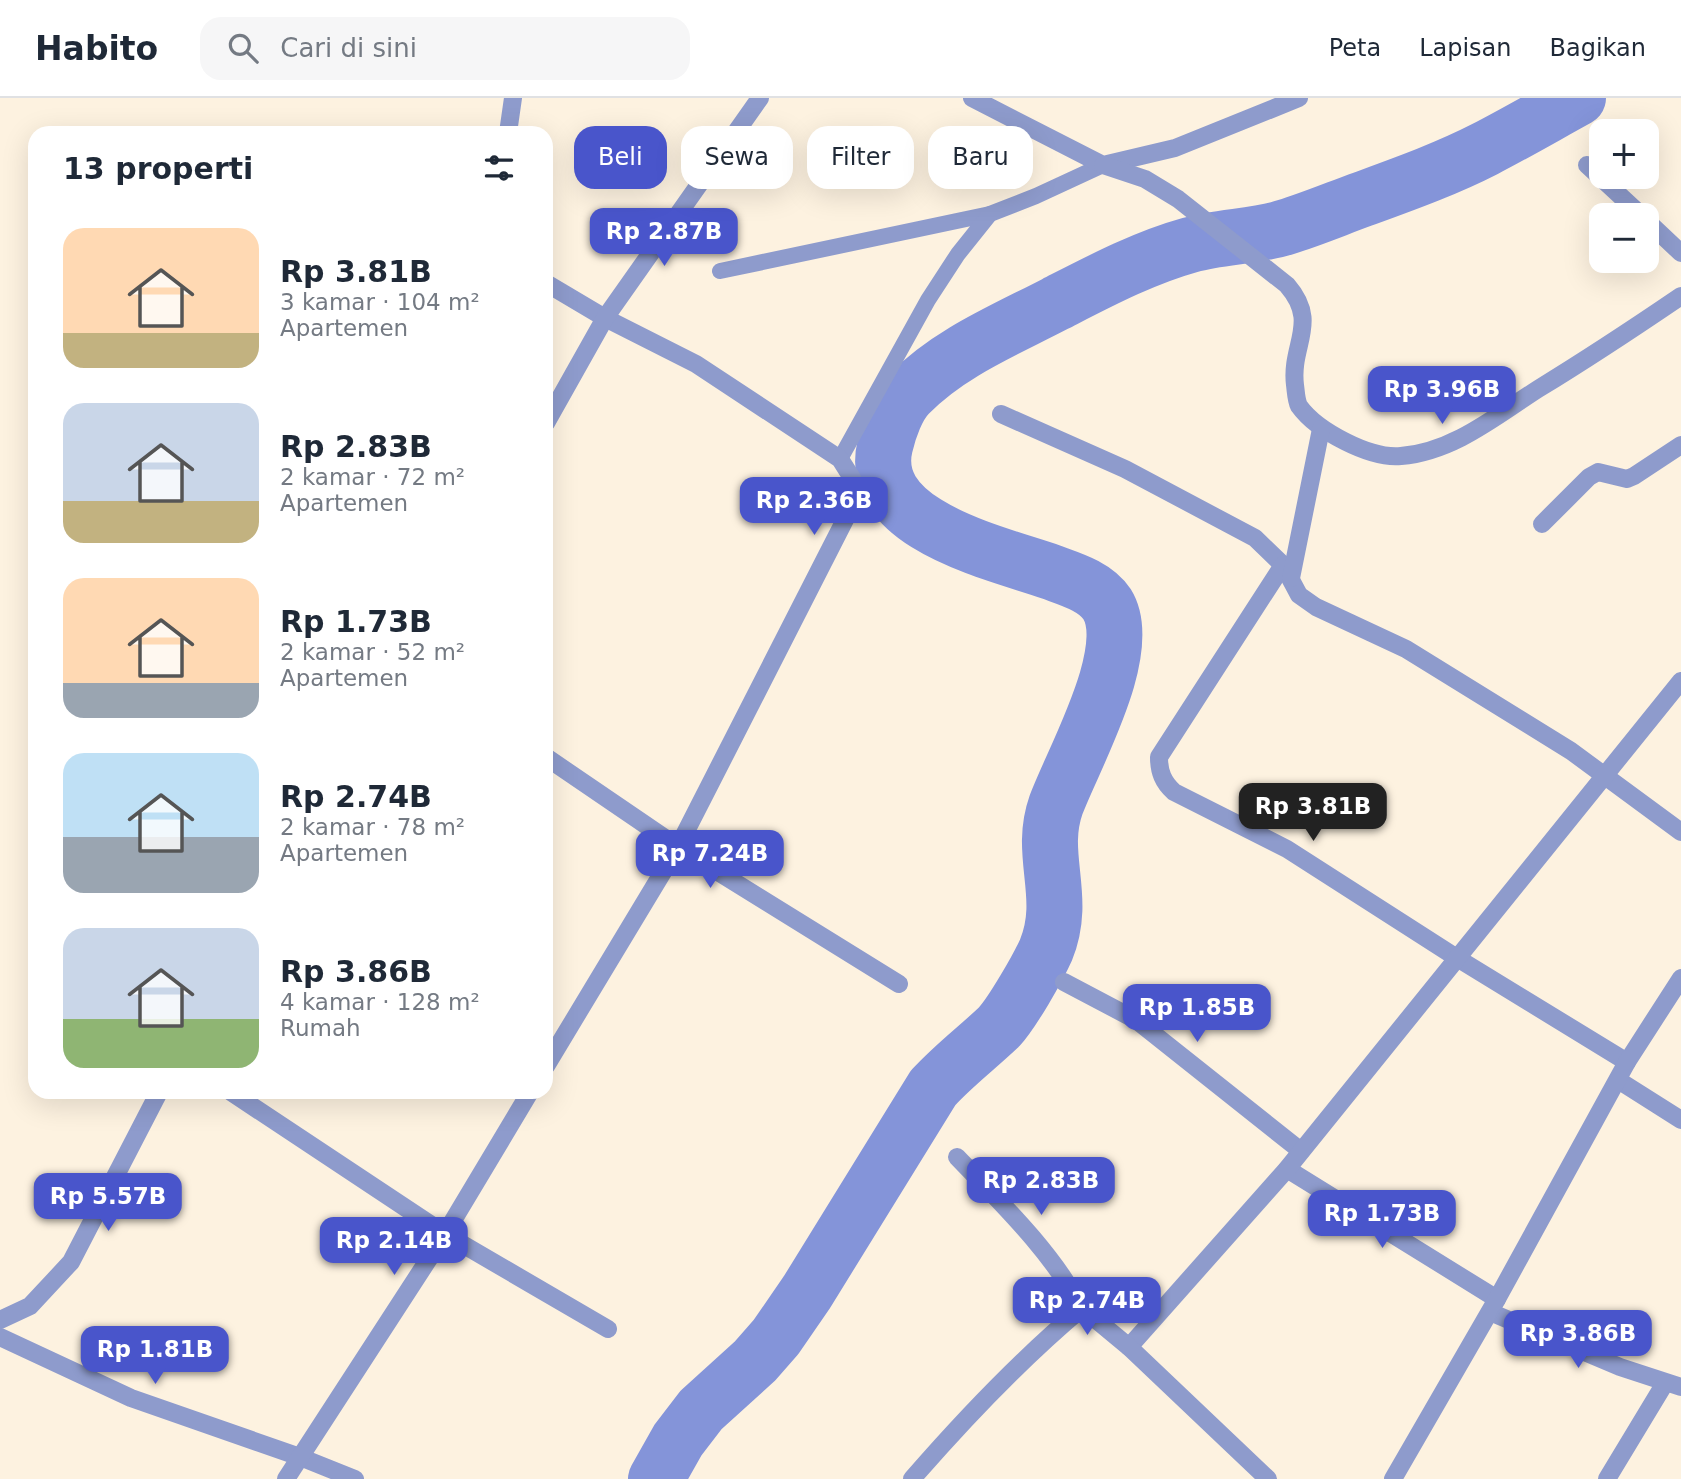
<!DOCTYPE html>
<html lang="id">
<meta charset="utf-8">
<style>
:root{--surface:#fff;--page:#f6f6f7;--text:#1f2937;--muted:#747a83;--line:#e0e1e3;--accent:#4955cb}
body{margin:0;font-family:"DejaVu Sans",sans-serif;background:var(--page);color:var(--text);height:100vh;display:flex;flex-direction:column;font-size:26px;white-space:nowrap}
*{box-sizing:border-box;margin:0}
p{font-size:23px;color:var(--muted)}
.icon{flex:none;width:38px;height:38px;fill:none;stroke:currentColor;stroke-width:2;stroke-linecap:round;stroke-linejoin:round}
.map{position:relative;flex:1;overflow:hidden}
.details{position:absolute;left:28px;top:28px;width:525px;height:973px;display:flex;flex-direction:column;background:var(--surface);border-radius:21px;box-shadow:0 7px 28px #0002}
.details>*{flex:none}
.top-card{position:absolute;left:574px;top:28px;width:665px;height:63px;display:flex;gap:14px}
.controls{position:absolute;left:1589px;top:21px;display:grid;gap:14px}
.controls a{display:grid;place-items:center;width:70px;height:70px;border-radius:14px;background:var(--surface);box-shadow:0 7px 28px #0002;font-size:35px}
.price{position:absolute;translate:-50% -60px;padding:0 16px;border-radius:14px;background:var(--accent);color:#fff;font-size:23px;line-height:46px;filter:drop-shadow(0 2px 4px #0008)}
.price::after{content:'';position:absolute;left:50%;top:42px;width:21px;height:16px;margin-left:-10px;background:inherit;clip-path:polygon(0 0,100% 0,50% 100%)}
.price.current{background:#222;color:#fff}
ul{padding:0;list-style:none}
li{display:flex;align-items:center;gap:21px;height:175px;padding:0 35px}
li span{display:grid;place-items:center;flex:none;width:196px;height:140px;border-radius:21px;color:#555}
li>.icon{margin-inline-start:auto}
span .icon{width:84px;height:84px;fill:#fffc;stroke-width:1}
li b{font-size:30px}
h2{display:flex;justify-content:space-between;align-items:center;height:84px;padding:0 35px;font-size:30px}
.chip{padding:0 24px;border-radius:21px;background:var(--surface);box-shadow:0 7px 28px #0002;font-size:24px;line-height:63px}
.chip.current{background:var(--accent);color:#fff}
header{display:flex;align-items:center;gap:42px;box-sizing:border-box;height:98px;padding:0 35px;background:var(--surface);border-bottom:2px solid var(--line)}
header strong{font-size:33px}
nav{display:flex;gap:38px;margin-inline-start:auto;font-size:24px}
.search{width:490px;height:63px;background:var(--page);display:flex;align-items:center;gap:18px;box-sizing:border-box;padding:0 24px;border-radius:21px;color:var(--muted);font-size:26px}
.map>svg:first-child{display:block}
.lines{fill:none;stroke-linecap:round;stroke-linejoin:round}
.river{stroke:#8494d9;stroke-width:56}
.service{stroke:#8e9bcc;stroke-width:16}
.minor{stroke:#8e9bcc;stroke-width:18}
</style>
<header>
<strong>Habito</strong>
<div class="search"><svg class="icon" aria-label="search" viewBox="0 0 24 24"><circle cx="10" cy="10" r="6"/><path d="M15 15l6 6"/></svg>Cari di sini</div>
<nav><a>Peta</a><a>Lapisan</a><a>Bagikan</a></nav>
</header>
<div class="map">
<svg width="1681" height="1381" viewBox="0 0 1681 1381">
<rect width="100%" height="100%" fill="#fdf2e0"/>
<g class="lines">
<!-- river -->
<path class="river" d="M656,1381l22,-39 23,-30 54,-49 21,-24 31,-45 126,-204c21,-23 44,-40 66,-61 13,-14 39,-59 47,-77 22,-54 -8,-94 10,-145 17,-46 80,-155 51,-201 -12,-18 -37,-25 -56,-32 -54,-19 -185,-47 -166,-126 4,-17 12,-40 24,-52 40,-41 96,-64 146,-90 43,-22 88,-46 135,-59 31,-9 65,-8 96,-18 26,-8 52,-19 77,-28 41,-15 83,-30 122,-50 31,-16 62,-34 93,-51"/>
<!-- service -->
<g class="service">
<polyline points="720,173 990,116"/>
<polyline points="840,361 928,202 958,156 990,116 1036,98 1103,67"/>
</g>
<!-- minor -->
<g class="minor">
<polyline points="972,0 1103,67 1175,50 1299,0"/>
<polyline points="508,35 513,0"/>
<path d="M1103,67l42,14 33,20 109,86c33,38 3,59 8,100 1,7 1,15 4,21 18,25 71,53 102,50 52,-4 95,-40 137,-67 49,-30 96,-61 143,-93"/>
<polyline points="1587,67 1641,117"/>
<polyline points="1647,123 1681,155"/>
<polyline points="546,185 605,220 696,266 840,361 852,380 850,412 678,749 546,968"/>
<polyline points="1001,316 1125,371 1255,440 1283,467 1299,497 1316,509 1406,551 1571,653 1681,734"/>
<polyline points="546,325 605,220 760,0"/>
<polyline points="1542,426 1589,379 1598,374 1627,381 1634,378 1681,347"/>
<path d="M1283,467l-124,192c0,15 4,25 15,35l113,57 170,109 170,104"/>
<polyline points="1291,480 1321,331"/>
<polyline points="546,659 678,749 899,886"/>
<polyline points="1064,884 1136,922 1301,1053"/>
<polyline points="1618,982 1681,1022"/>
<polyline points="231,994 445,1136 608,1231"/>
<path d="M957,1059c46,48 93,93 125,151"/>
<polyline points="1287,1071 1497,1201"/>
<polyline points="1490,1214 1620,1269 1681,1289"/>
<polyline points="0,1222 30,1208 71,1164 159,994"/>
<polyline points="0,1239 131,1300 300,1359 355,1381"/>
<polyline points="1129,1249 1287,1071 1681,583"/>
<polyline points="286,1381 445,1136 530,994"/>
<path d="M912,1381c53,-61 108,-119 170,-171l47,39 139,132"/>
<polyline points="1393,1381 1497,1201 1627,964 1681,880"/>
<polyline points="1607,1381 1665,1285"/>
</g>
</g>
</svg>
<div class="controls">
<a>+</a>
<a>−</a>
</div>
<b class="price" style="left:664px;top:170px">Rp 2.87B</b>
<b class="price" style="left:1442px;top:328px">Rp 3.96B</b>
<b class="price" style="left:814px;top:439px">Rp 2.36B</b>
<b class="price current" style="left:1313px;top:745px">Rp 3.81B</b>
<b class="price" style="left:710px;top:792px">Rp 7.24B</b>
<b class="price" style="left:1197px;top:946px">Rp 1.85B</b>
<b class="price" style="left:1041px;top:1119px">Rp 2.83B</b>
<b class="price" style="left:108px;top:1135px">Rp 5.57B</b>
<b class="price" style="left:1382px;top:1152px">Rp 1.73B</b>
<b class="price" style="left:394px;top:1179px">Rp 2.14B</b>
<b class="price" style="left:1087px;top:1239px">Rp 2.74B</b>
<b class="price" style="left:1578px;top:1272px">Rp 3.86B</b>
<b class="price" style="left:155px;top:1288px">Rp 1.81B</b>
<div class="top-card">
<a class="chip current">Beli</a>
<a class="chip">Sewa</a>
<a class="chip">Filter</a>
<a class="chip">Baru</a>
</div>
<section class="details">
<h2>13 properti<svg class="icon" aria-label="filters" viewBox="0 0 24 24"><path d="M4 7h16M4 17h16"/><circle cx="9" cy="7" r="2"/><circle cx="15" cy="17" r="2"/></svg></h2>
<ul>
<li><span style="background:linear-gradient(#ffd9b3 75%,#c2b280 0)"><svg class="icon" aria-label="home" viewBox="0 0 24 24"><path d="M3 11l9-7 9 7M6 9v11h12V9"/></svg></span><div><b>Rp 3.81B</b><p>3 kamar · 104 m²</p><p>Apartemen</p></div></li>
<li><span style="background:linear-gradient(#c9d6e8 70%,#c2b280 0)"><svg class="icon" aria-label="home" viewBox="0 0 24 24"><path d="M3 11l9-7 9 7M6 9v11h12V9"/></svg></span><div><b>Rp 2.83B</b><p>2 kamar · 72 m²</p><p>Apartemen</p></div></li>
<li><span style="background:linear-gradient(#ffd9b3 75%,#9aa5b1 0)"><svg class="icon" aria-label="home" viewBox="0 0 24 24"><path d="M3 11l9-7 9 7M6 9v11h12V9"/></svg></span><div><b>Rp 1.73B</b><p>2 kamar · 52 m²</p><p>Apartemen</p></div></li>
<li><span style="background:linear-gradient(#bfe0f5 60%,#9aa5b1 0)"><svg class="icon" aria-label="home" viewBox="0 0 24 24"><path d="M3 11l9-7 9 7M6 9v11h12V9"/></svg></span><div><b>Rp 2.74B</b><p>2 kamar · 78 m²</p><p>Apartemen</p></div></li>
<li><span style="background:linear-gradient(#c9d6e8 65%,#8fb573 0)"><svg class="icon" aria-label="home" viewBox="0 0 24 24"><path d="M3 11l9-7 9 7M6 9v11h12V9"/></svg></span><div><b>Rp 3.86B</b><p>4 kamar · 128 m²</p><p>Rumah</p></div></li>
</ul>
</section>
</div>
